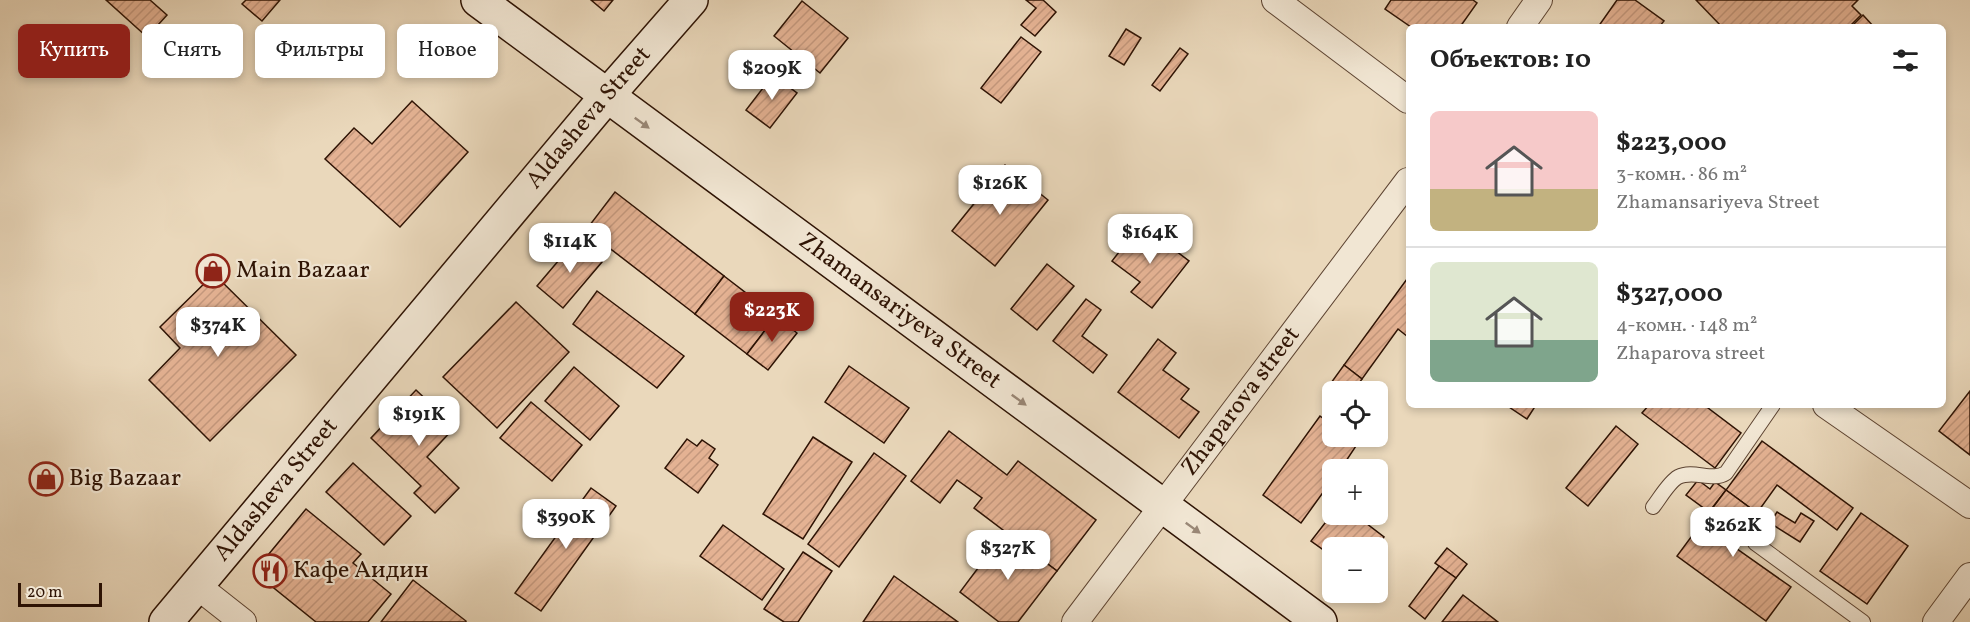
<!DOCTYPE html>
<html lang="ru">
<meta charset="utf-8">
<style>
:root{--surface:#fff;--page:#f2f2f2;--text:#222;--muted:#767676;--line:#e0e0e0;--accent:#8f2418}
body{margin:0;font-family:Vollkorn,serif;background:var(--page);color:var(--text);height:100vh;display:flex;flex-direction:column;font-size:22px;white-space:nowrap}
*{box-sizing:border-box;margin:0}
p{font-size:20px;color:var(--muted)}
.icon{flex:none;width:33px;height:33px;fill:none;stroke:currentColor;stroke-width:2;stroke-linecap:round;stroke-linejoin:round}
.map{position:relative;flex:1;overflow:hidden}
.panel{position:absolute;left:1406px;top:24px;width:540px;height:384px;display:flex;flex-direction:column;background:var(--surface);border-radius:9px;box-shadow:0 3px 9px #0003}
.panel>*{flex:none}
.guide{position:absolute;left:18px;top:24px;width:570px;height:54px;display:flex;gap:12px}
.buttons{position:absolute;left:1322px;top:381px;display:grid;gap:12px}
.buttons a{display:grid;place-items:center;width:66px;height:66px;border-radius:9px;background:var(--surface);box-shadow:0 3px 9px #0003;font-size:30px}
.scale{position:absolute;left:18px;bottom:15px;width:84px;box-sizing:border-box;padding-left:6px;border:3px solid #2e1304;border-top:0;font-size:16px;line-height:21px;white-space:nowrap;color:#2e1304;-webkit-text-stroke:4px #f1e6d3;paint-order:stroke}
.price{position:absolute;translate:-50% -51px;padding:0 14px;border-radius:12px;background:#fff;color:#222;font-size:20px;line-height:39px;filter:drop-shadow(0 2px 3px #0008)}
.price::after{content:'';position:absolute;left:50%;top:36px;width:18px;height:14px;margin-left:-9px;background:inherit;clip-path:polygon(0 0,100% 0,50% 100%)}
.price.selected{background:var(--accent);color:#fff}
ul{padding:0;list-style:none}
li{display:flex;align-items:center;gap:18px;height:150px;padding:0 24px}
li+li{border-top:2px solid var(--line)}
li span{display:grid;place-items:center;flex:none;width:168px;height:120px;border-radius:9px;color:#555}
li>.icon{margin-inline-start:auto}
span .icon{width:72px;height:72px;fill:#fffc;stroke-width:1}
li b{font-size:26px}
h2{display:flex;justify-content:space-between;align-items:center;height:72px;padding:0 24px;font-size:26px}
.chip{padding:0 21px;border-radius:9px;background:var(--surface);box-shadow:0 3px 9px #0003;font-size:21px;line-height:54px}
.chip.selected{background:var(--accent);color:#fff}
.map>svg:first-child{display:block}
.building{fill:url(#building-hatch);stroke:#2e1304;stroke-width:1.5}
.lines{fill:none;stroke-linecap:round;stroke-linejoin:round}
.lane-casing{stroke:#5d4432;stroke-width:16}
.street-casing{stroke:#5d4432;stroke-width:28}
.secondary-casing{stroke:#2e1304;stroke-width:36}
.lane{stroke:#f1e6d3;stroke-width:14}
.street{stroke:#f1e6d3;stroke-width:26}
.secondary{stroke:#f1e6d3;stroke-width:33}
.oneway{fill:#998776}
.labels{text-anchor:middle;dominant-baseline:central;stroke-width:4.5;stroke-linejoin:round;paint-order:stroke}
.street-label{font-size:24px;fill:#2e1304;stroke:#f1e6d3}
.poi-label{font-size:24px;fill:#2e1304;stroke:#f1e6d3;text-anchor:start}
</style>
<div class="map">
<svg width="1970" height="622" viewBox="0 0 1970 622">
<defs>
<pattern id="building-hatch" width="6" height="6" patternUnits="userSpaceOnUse" patternTransform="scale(1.5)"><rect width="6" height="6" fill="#e4b293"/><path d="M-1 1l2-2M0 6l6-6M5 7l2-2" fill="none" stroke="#c4987d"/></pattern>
</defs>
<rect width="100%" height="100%" fill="#ead8bb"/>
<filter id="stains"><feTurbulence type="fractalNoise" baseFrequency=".00333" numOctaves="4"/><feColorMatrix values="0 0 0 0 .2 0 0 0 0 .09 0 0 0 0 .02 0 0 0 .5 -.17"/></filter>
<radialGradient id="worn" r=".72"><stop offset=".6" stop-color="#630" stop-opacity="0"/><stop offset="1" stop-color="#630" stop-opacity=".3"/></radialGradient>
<!-- building -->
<g class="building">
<polygon points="106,0 150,0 167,15 147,37"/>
<polygon points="246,0 280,0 262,21 242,4"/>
<polygon points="591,0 613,0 604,11"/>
<polygon points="1026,0 1043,0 1056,12 1035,36 1021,25 1036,8"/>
<polygon points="1391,0 1473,0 1477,3 1460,27 1411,27 1385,9"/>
<polygon points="1617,0 1635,0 1664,21 1659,27 1598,27"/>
<polygon points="1696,0 1858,0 1852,6 1861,15 1849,27 1722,27"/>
<polygon points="802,1 848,38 820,73 774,36"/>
<polygon points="1863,15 1874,27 1851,27"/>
<polygon points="1126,29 1141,38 1124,65 1109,56"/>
<polygon points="1021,37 1041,52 1001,103 981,88"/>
<polygon points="1180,48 1188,54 1160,91 1152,85"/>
<polygon points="773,75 797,93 770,128 746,110"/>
<polygon points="412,101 468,152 400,227 325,159 354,128 372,144"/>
<polygon points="1005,165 1048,200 995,266 952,231"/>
<polygon points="615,192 724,276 695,314 586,230"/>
<polygon points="1141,224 1189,261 1152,308 1131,292 1140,282 1112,261"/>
<polygon points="576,240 602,262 563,308 537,286"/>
<polygon points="1047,264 1074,286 1037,330 1011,309"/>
<polygon points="214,274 296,355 210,441 149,380 180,348 160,327"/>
<polygon points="724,276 776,316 747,354 695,314"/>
<polygon points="1407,279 1408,337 1398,329 1362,379 1344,365"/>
<polygon points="597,291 684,356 657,388 573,324"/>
<polygon points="1086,299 1101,310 1082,336 1107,355 1093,373 1053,341"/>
<polygon points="516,302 569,352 497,428 443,377"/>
<polygon points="776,316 797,333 768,370 747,354"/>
<polygon points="1158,339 1176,353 1163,370 1189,389 1181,399 1199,412 1179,438 1118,392"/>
<polygon points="1344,365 1362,379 1353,392 1332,392 1332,401 1323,394"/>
<polygon points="849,366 909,408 884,443 825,402"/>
<polygon points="574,367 619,406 590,440 545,401"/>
<polygon points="416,390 455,427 427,457 459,488 435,513 414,493 421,486 371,438"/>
<polygon points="1970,391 1970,455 1939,431"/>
<polygon points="531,402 582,445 552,481 500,438"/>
<polygon points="1506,405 1536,405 1527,419"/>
<polygon points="1649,405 1704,405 1741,433 1715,468 1642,413"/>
<polygon points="1320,416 1332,425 1332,436 1349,436 1358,443 1340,470 1332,470 1332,480 1301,523 1263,495"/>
<polygon points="1616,426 1638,444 1588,506 1566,488"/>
<polygon points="949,431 1007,475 1018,461 1096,520 1057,571 974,508 982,498 957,480 940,503 911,481"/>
<polygon points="813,437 852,462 803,539 763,514"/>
<polygon points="687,439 697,446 702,440 715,449 709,458 718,465 698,493 665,468"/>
<polygon points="1762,441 1853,508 1837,530 1777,485 1757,513 1726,490"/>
<polygon points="874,453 906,476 839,567 808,544"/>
<polygon points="353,463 411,516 384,545 326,492"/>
<polygon points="1698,480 1710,489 1715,482 1726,490 1709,512 1686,495"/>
<polygon points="591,488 616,506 541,611 515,593"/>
<polygon points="1726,490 1757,513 1733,546 1791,587 1766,621 1677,556"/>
<polygon points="306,509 361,554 353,563 391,594 368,622 316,622 254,572"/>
<polygon points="1777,512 1795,523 1801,513 1814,521 1800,542 1770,523"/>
<polygon points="1861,513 1908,546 1867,604 1820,571"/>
<polygon points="1332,514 1354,514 1384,537 1376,548 1332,548 1332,556 1311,541"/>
<polygon points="723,525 784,569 762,600 700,556"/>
<polygon points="1005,532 1057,571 1018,622 999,622 960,592"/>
<polygon points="1447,548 1467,564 1456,578 1435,563"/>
<polygon points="803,552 832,571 798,622 784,622 764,609"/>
<polygon points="1439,566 1456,578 1425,619 1409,606"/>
<polygon points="894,576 958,622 863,622"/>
<polygon points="413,580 466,621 466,622 381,622"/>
<polygon points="1463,595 1498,622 1442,622"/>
</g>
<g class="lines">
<!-- lane casing -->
<g class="lane-casing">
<g id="lane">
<path d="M1653,507c7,-9 16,-25 25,-30 16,-8 34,5 48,-4l47,-68"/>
<polyline points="1755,543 1863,622"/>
</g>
</g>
<!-- street casing -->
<g class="street-casing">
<g id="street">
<polyline points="1275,0 1408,100"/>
<polyline points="1520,27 1539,0"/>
<polyline points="1826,405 1970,505"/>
<polyline points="196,585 243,622"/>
<path id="s1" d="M1075,622l333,-441"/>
<polyline points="1936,622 1970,576"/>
</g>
</g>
<!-- secondary casing -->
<g class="secondary-casing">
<g id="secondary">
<path id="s2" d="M478,0l842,622"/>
<path id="s3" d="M166,622l440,-525 85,-97"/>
</g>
</g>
<!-- lane -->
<use href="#lane" class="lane"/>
<!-- street -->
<use href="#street" class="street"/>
<!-- secondary -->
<use href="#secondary" class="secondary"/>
</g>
<!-- one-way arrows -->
<defs><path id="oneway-solid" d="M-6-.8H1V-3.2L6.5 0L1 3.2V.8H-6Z" transform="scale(1.5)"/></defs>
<g class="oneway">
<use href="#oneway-solid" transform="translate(642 123) rotate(36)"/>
<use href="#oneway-solid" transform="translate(1019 400) rotate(36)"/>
<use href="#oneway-solid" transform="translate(1193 528) rotate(36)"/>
</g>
<!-- icons -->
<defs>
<g id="shop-ring" transform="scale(1.725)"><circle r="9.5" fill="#f1e6d3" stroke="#8f2418" stroke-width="1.5"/><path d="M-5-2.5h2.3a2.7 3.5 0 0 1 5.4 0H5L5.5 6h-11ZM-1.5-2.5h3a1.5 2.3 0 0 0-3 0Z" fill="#8f2418"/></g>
<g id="restaurant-ring" transform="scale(1.725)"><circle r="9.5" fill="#f1e6d3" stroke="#8f2418" stroke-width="1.5"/><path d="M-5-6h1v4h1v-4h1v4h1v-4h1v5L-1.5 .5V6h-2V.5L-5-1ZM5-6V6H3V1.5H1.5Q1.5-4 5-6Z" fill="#8f2418"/></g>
</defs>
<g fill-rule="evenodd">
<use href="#shop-ring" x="213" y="271"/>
<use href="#shop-ring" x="46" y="479"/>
<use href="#restaurant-ring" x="270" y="571"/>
</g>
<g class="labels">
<!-- street labels -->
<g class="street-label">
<text stroke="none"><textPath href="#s3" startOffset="658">Aldasheva Street</textPath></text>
<text stroke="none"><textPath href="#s2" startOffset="524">Zhamansariyeva Street</textPath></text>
<text stroke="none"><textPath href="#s1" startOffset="276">Zhaparova street</textPath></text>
<text stroke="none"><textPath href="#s3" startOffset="172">Aldasheva Street</textPath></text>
</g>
<!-- poi labels -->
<g class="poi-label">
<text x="236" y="271">Main Bazaar</text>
<text x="69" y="479">Big Bazaar</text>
<text x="293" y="571">Кафе Аидин</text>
</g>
</g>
<rect width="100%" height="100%" filter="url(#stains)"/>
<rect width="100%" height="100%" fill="url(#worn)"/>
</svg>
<div class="buttons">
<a><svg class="icon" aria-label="locate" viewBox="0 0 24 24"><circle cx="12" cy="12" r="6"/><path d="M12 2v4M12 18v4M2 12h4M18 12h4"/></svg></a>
<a>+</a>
<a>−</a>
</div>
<div class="scale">20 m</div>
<b class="price" style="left:772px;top:101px">$209K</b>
<b class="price" style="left:1000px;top:216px">$126K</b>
<b class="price" style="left:1150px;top:265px">$164K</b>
<b class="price" style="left:570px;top:274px">$114K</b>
<b class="price selected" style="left:772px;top:343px">$223K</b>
<b class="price" style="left:218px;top:358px">$374K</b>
<b class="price" style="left:419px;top:447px">$191K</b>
<b class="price" style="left:566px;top:550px">$390K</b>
<b class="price" style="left:1733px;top:558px">$262K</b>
<b class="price" style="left:1008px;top:581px">$327K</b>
<div class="guide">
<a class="chip selected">Купить</a>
<a class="chip">Снять</a>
<a class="chip">Фильтры</a>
<a class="chip">Новое</a>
</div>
<section class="panel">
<h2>Объектов: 10<svg class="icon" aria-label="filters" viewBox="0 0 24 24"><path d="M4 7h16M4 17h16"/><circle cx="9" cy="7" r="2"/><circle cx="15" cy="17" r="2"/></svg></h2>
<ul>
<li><span style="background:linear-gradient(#f6c9c9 65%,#c2b280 0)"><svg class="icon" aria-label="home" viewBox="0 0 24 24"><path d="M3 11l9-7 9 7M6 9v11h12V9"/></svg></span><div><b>$223,000</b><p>3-комн. · 86 m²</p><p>Zhamansariyeva Street</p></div></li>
<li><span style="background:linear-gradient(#dfe7d0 65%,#7fa58c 0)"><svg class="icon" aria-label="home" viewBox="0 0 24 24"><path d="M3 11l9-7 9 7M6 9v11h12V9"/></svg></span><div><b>$327,000</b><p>4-комн. · 148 m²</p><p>Zhaparova street</p></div></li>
</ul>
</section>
</div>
